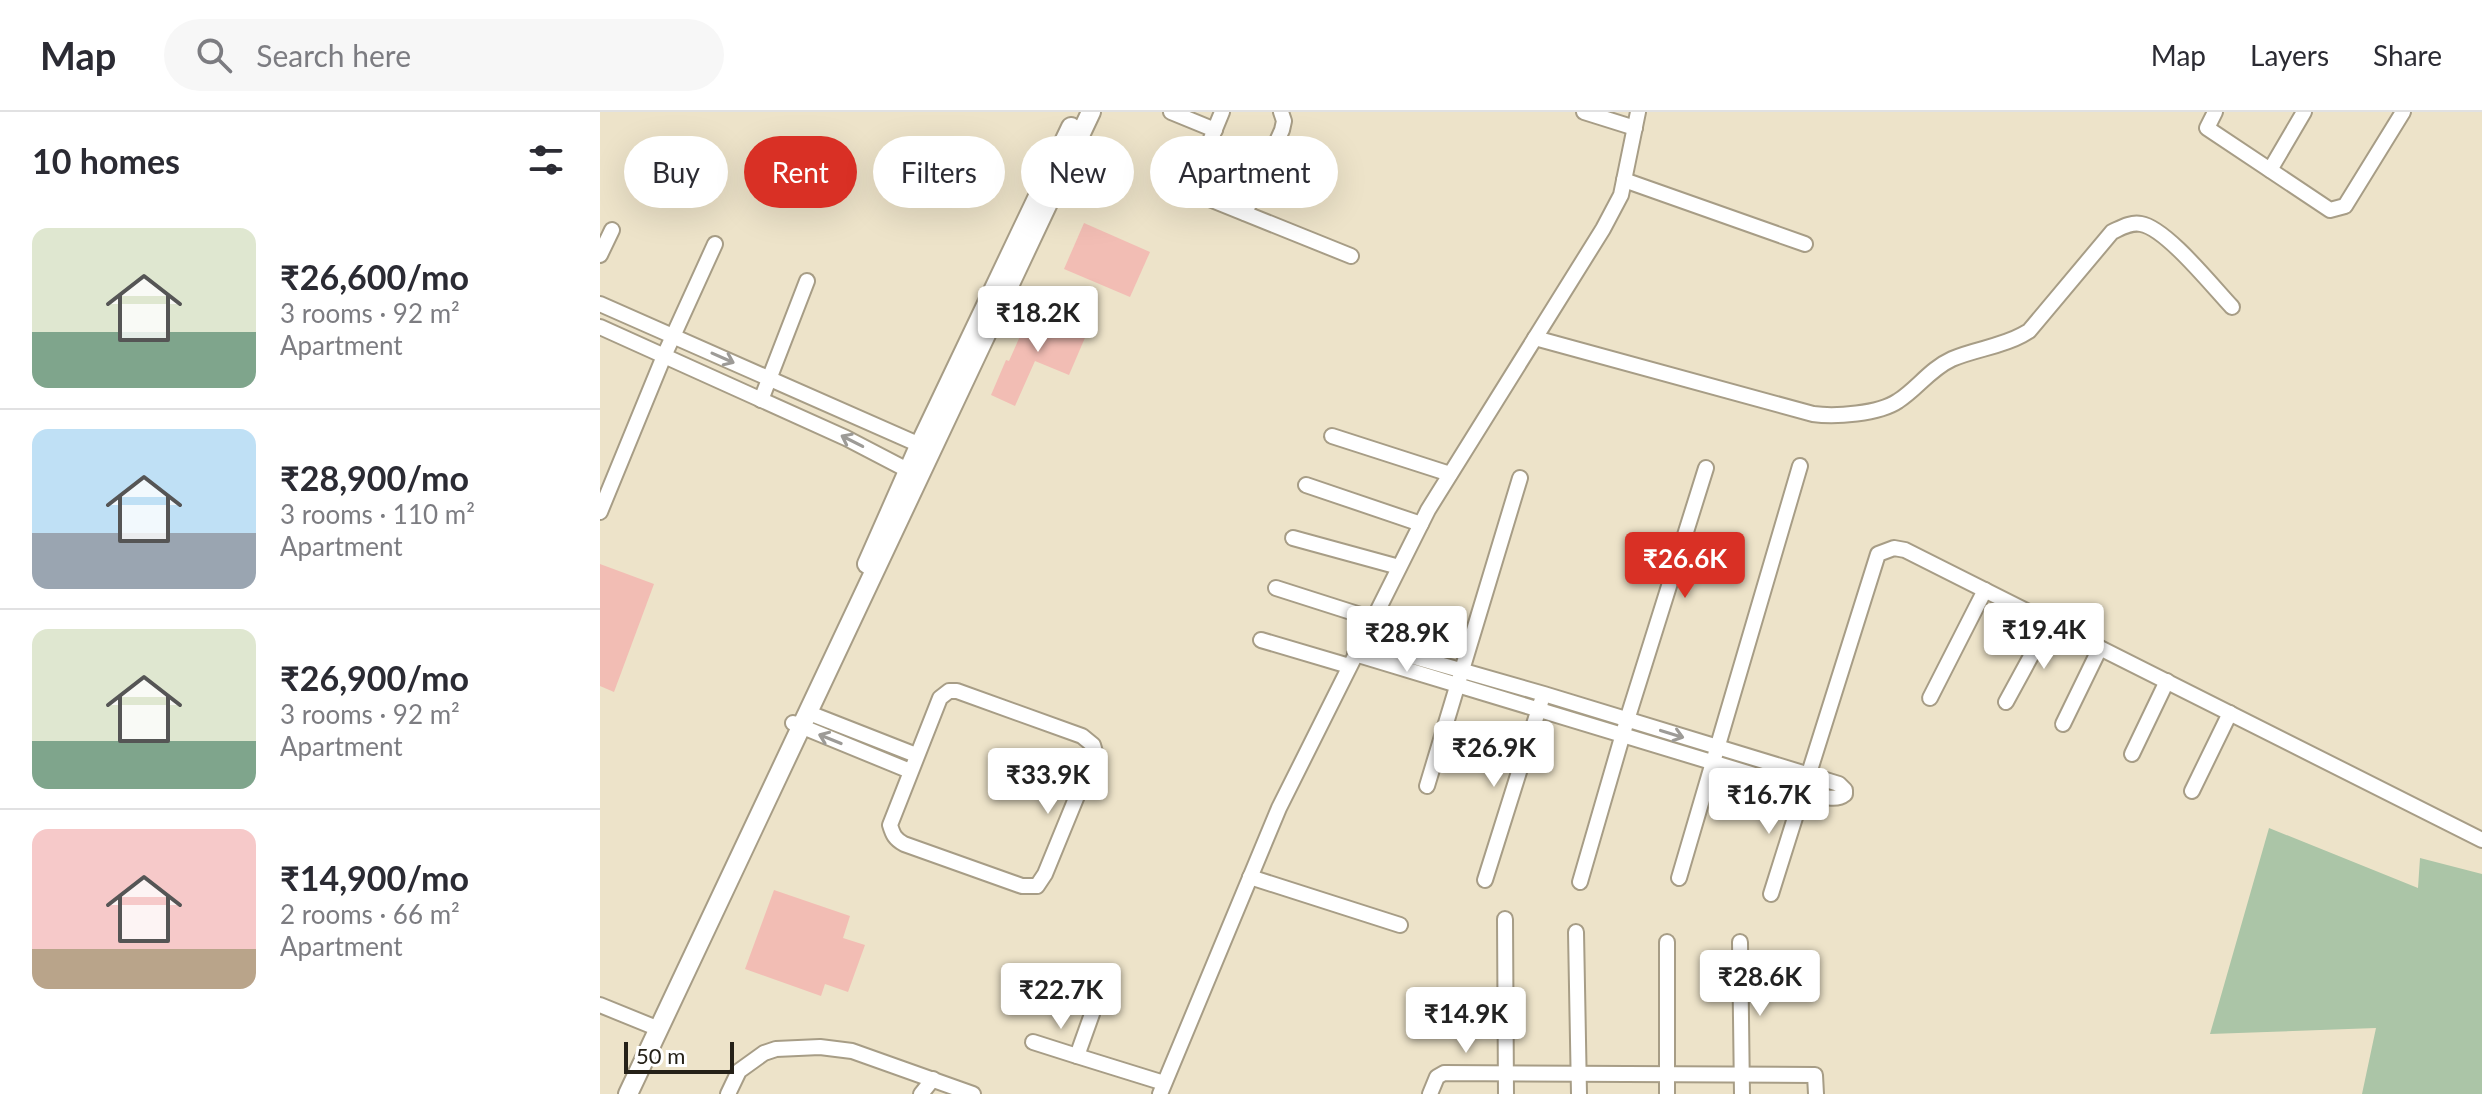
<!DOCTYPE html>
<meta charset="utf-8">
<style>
:root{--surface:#fff;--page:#f7f7f7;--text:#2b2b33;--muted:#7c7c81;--line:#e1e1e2;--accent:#d93025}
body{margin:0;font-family:Lato,sans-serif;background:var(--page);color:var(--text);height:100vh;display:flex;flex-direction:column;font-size:30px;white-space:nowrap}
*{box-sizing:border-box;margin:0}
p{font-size:26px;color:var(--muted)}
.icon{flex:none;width:44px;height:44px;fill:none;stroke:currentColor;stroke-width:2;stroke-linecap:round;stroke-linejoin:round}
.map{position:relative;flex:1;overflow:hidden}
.sheet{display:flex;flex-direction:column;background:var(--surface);width:600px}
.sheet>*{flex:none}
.banner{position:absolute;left:24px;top:24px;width:760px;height:72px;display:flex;gap:16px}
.scale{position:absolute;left:24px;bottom:20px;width:110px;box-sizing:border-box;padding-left:8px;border:4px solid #252118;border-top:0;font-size:22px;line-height:28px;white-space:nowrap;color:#252118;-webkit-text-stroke:6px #fff;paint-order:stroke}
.price{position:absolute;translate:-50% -68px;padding:0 18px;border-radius:8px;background:#fff;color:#222;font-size:26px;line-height:52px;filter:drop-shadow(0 2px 4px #0008)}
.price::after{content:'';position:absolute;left:50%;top:48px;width:24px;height:18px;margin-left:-12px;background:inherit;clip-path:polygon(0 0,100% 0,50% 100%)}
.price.current{background:var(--accent);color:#fff}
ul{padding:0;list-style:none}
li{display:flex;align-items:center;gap:24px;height:200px;padding:0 32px}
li+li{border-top:2px solid var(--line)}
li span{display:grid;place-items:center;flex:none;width:224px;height:160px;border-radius:16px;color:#555}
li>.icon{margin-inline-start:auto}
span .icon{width:96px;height:96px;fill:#fffc;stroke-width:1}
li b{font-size:34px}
h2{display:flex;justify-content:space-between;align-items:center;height:96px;padding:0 32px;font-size:34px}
.tag{padding:0 28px;border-radius:36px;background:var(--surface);box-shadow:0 8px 32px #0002;font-size:28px;line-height:72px}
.tag.current{background:var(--accent);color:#fff}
header{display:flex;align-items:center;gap:48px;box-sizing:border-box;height:112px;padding:0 40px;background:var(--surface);border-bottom:2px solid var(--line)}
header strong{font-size:38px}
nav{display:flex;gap:44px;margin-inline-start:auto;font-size:28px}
.search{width:560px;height:72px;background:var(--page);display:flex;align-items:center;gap:20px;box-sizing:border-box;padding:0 28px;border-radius:44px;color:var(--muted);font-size:30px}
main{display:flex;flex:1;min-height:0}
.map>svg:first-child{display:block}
.green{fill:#abc5a7}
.building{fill:#f2bdb4}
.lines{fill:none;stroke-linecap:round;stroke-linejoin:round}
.minor-casing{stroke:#a79d86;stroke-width:18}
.major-casing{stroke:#a79d86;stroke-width:22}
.minor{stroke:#fff;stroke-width:14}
.major{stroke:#fff;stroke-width:18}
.oneway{stroke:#9d9b97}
</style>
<header>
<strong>Map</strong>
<div class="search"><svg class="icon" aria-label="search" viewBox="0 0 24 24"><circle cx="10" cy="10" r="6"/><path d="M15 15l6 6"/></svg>Search here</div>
<nav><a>Map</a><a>Layers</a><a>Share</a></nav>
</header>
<main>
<section class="sheet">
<h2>10 homes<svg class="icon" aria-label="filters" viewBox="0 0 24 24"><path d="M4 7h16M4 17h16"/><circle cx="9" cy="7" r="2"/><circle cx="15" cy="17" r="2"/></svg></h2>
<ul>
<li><span style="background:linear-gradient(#dfe7d0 65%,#7fa58c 0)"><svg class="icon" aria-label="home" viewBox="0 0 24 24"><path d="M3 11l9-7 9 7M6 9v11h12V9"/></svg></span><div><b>₹26,600/mo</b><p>3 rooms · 92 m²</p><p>Apartment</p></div></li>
<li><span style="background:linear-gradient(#bfe0f5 65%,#9aa5b1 0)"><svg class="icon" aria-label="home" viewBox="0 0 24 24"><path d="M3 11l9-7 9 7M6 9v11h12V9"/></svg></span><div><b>₹28,900/mo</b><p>3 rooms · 110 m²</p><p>Apartment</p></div></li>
<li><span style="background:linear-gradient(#dfe7d0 70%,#7fa58c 0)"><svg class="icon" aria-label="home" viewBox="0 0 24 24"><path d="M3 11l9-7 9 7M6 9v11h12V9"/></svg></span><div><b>₹26,900/mo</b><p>3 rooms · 92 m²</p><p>Apartment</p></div></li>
<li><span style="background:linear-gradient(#f6c9c9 75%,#b9a48a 0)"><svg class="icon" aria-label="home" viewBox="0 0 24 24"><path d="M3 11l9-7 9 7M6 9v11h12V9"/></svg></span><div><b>₹14,900/mo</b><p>2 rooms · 66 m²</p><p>Apartment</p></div></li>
</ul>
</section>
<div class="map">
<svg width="1882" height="982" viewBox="0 0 1882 982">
<rect width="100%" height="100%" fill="#ede3c9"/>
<!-- green -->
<polygon class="green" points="1669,716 1818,776 1820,746 1882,762 1882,982 1762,982 1776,916 1610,922"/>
<!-- building -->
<g class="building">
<polygon points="484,111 550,140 530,185 464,157"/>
<polygon points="432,197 487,221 469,263 435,249 415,294 391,283 406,248 409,249"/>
<polygon points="0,452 54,472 14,580 0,574"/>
<polygon points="174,778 250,804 243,826 265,833 248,880 225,872 221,884 145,857"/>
</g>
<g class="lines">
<!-- minor casing -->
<g class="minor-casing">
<g id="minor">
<polyline points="571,0 615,18"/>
<polyline points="622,0 594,68 602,84 751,144"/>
<polyline points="984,0 1035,16"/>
<polyline points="1615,0 1607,16 1730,98 1745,94 1803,0"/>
<polyline points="1670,58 1704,0"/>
<polyline points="1024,68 1205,132"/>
<polyline points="645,101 682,18 684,9 681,0"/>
<polyline points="0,143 12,118"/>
<polyline points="0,192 329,337"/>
<polyline points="0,215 246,326 317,363"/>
<path d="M935,226l278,76c22,3 66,0 85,-13 19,-12 32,-32 54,-42 23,-10 48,-12 70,-24l7,-4 83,-99c9,-4 18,-10 29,-8 25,4 72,63 91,83"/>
<polyline points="161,288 207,169"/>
<polyline points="732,324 850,362"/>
<polyline points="706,373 821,412"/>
<polyline points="0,400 64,244 115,132"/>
<polyline points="693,426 799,455"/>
<polyline points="676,476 773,507"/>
<polyline points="661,528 749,554"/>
<path d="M755,542l449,136c13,4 30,13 41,4v-4l-6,-6 -295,-90 -154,-44 -28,-10"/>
<path d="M349,579h8l125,45 11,9 2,7 -50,122 -8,12h-15l-118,-42c-9,-5 -11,-9 -14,-19l50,-127z"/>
<polyline points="1330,586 1385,478"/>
<polyline points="1406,590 1449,511"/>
<polyline points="209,601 316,643"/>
<polyline points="193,611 310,659"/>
<polyline points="1463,612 1500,536"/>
<polyline points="1532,642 1567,569"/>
<polyline points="827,674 920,366"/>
<polyline points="1592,679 1630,601"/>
<polyline points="650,765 800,813"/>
<polyline points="1079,766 1200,354"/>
<polyline points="885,768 941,590"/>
<polyline points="980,770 1027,608 1106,356"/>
<polyline points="1171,782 1278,442 1294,436 1305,438 1882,728"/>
<polyline points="905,807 906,982"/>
<polyline points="976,820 979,982"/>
<polyline points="1067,830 1067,982"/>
<polyline points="1140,830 1142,982"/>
<polyline points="0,893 59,917"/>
<polyline points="492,902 477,944 564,971"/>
<polyline points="433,930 477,944"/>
<polyline points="128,982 139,959 164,941 176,937 220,935 252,939 373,982"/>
<polyline points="321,982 333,967"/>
<polyline points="560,982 679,696 828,398 1003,117 1021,83 1038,0"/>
<polyline points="830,982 837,965 844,961 1215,963 1216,982"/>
</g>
</g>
<!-- major casing -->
<g class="major-casing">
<g id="major">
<polyline points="267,452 320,332 471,15"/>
<polyline points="28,982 491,0"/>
</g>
</g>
<!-- minor -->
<use href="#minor" class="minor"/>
<!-- major -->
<use href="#major" class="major"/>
</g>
<!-- one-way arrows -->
<defs><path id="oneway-shaft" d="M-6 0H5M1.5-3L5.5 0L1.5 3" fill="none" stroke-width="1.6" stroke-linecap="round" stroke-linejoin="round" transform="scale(2)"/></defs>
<g class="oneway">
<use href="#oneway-shaft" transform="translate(123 246) rotate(24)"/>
<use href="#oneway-shaft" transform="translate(252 329) rotate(-153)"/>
<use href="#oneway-shaft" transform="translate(1072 622) rotate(17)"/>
<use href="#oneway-shaft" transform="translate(230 627) rotate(-158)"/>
</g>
</svg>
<div class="scale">50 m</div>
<b class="price" style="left:438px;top:242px">₹18.2K</b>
<b class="price current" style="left:1085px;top:488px">₹26.6K</b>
<b class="price" style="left:1444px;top:559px">₹19.4K</b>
<b class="price" style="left:807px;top:562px">₹28.9K</b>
<b class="price" style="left:894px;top:677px">₹26.9K</b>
<b class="price" style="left:448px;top:704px">₹33.9K</b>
<b class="price" style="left:1169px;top:724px">₹16.7K</b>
<b class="price" style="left:1160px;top:906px">₹28.6K</b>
<b class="price" style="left:461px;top:919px">₹22.7K</b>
<b class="price" style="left:866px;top:943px">₹14.9K</b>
<div class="banner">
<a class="tag">Buy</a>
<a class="tag current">Rent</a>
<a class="tag">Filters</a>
<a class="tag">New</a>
<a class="tag">Apartment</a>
</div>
</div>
</main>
